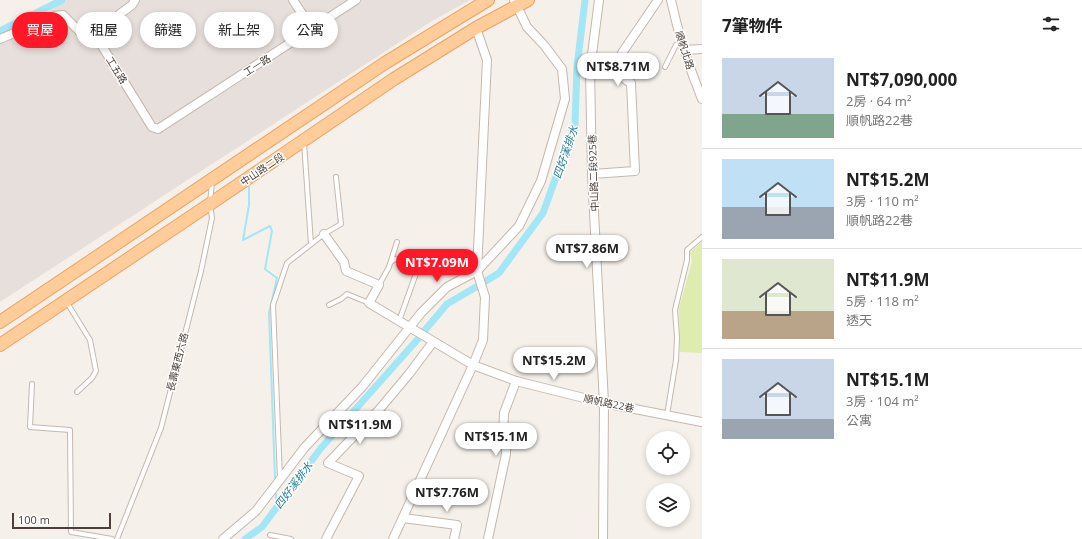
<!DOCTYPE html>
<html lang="zh-TW">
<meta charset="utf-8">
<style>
:root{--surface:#fff;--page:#f6f6f6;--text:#222;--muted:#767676;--line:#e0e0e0;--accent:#ff1828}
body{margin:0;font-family:"Open Sans","Noto Sans TC",sans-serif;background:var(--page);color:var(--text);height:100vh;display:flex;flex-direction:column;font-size:15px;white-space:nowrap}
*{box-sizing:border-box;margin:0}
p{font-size:13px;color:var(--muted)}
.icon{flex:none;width:22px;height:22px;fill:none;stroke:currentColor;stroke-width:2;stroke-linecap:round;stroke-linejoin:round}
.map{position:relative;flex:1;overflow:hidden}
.sheet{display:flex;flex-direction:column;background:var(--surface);width:380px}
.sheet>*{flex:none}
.hud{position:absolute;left:12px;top:12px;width:380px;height:36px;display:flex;gap:8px}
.tools{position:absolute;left:646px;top:431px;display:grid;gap:8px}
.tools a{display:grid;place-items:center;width:44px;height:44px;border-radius:50%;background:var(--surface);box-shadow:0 2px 6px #0003;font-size:20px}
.scale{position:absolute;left:12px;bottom:10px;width:99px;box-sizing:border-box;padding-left:4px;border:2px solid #4b3f37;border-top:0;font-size:11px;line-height:14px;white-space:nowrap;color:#4b3f37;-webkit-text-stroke:3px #fff;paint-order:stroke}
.price{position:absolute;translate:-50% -34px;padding:0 9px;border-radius:14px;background:#fff;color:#222;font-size:13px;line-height:26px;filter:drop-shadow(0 1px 2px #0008)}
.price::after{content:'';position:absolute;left:50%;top:24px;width:12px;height:9px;margin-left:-6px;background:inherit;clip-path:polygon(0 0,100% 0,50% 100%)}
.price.selected{background:var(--accent);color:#fff}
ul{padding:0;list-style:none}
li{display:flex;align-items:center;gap:12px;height:100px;padding:0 20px}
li+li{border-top:1px solid var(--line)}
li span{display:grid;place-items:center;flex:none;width:112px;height:80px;border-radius:0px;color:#555}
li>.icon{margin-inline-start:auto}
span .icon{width:48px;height:48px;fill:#fffc;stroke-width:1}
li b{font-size:17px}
h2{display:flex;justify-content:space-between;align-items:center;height:48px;padding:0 20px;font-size:17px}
.pill{padding:0 14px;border-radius:18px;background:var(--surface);box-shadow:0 2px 6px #0003;font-size:14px;line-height:36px}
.pill.selected{background:var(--accent);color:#fff}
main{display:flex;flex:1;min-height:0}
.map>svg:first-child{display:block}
.industrial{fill:#e6dfdb}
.green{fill:#dfecb0}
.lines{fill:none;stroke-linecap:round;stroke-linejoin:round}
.stream{stroke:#a3e6f5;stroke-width:2}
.canal{stroke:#a3e6f5;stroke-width:7}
.service-casing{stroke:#c5b8ae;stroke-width:6}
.minor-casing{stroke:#c5b8ae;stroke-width:10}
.primary-casing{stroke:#eca462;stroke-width:14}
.service{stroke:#fff;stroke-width:4}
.minor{stroke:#fff;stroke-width:8}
.primary{stroke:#ffcc9a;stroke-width:12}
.labels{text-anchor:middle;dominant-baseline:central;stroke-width:3;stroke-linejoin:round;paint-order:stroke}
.street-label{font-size:10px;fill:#4b3f37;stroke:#fff}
.water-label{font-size:11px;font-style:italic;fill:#227d94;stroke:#fff}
</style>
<main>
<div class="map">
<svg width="702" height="539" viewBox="0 0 702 539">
<rect width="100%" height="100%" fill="#f6f0ea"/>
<!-- industrial -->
<polygon class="industrial" points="67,0 470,0 432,21 0,302 0,43"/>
<!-- green -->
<polygon class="green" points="702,242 702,353 680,352 679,309 692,261 690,252"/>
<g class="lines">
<!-- stream -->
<g class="stream">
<polyline points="249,186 249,205 243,240 270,226 272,231 265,269 277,278 269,313 275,478"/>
<polyline points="276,494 276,507"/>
</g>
<!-- canal -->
<g class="canal">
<polyline points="0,31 62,0"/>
<polyline points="486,281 499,273 543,213 575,124 577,67 585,0"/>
<polyline points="425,330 447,304 476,287"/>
<polyline points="245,539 262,527 321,448 418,339"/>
</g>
<!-- service casing -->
<g class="service-casing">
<g id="service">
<polyline points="665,67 676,45 682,44"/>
<polyline points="304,142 311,244"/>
<polyline points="391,262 395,259 418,268 399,321"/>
<polyline points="379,285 389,267 397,242"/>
<polyline points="66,301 90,340 96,371 92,378 77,392"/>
<polyline points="329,305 341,299 347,294 369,303"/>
<polyline points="32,384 30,427 70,430 71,532 112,539"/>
<polyline points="667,415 676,360 677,337 675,310 687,260 687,250 702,237"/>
<polyline points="280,478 273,305 287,263 324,234 341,224 336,177"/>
<polyline points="270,535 291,539"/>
<polyline points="117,539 161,428 201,271 212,218 210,204 212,182"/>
</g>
</g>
<!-- minor casing -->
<g class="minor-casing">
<g id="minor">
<polyline points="135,0 132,5 94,33 152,127 158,129 356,0"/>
<polyline points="293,0 312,29"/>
<polyline points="599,0 590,70 592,174 604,403 603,539"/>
<path d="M671,0c7,33 18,67 31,99"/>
<polyline points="0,39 54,16 63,15 82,34 94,33"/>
<polyline points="685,50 702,49"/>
<path d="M592,174l43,-3 -4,-88c-13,-6 -13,-18 -9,-30l36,-53"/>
<polyline points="324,234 344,262 346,271 379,285 369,303 473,365 516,381 604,403 702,422"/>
<polyline points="403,518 457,525 454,539"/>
<polyline points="223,539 256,511 305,447 362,387 421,313 447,287 477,271 519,226 541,181 565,99 562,69 544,45 527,27 514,0"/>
<polyline points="326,539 359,476 328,463 378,411 409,374 433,342"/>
<polyline points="393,539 473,365 483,340 485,297 477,271 487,60 476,28"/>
<polyline points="488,539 506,454 506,445 503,437 504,413 516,381"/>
</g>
</g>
<!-- primary casing -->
<g class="primary-casing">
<g id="primary">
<polyline points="0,322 385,63 488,0"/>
<polyline points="0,345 210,204 394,79 476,28 528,0"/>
</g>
</g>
<!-- service -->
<use href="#service" class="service"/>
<!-- minor -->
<use href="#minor" class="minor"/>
<!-- primary -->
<use href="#primary" class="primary"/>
</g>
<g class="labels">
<!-- street labels -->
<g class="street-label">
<text transform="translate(685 50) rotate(72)">順帆北路</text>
<text transform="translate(257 65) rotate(-33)">工一路</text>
<text transform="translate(117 70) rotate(58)">工五路</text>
<text transform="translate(262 169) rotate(-34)">中山路二段</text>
<text transform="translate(593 173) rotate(-92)">中山路二段925巷</text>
<text transform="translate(177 362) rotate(-76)">長壽東西六路</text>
<text transform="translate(609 403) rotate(12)">順帆路22巷</text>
</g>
<!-- water labels -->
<g class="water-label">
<text transform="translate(565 152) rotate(-71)">四好溪排水</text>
<text transform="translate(293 485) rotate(-53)">四好溪排水</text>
</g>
</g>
</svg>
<div class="tools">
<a><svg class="icon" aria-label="locate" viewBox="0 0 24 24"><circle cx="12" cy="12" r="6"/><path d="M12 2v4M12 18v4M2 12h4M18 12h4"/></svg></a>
<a><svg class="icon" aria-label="layers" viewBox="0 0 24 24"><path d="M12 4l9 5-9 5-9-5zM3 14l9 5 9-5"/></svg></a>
</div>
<div class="scale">100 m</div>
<b class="price" style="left:618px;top:87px">NT$8.71M</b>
<b class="price" style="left:587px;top:269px">NT$7.86M</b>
<b class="price selected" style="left:437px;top:283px">NT$7.09M</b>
<b class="price" style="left:554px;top:381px">NT$15.2M</b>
<b class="price" style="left:360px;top:445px">NT$11.9M</b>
<b class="price" style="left:496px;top:457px">NT$15.1M</b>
<b class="price" style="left:447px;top:513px">NT$7.76M</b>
<div class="hud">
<a class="pill selected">買屋</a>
<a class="pill">租屋</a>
<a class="pill">篩選</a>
<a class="pill">新上架</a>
<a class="pill">公寓</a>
</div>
</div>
<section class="sheet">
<h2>7筆物件<svg class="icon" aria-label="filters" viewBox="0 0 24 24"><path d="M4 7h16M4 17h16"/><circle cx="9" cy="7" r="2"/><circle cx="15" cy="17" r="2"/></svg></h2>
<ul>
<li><span style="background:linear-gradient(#c9d6e8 70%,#7fa58c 0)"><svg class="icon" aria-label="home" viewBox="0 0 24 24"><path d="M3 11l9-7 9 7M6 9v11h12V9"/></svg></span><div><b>NT$7,090,000</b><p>2房 · 64 m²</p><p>順帆路22巷</p></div></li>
<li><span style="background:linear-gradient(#bfe0f5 60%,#9aa5b1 0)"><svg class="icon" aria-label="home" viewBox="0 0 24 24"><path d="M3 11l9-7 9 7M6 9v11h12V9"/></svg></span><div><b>NT$15.2M</b><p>3房 · 110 m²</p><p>順帆路22巷</p></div></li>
<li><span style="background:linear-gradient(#dfe7d0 65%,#b9a48a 0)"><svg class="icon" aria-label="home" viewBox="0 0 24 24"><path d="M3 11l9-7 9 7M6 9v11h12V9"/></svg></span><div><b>NT$11.9M</b><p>5房 · 118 m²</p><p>透天</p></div></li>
<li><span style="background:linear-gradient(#c9d6e8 75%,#9aa5b1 0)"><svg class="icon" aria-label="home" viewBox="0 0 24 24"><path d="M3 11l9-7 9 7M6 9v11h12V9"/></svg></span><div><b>NT$15.1M</b><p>3房 · 104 m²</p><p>公寓</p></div></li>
</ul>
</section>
</main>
